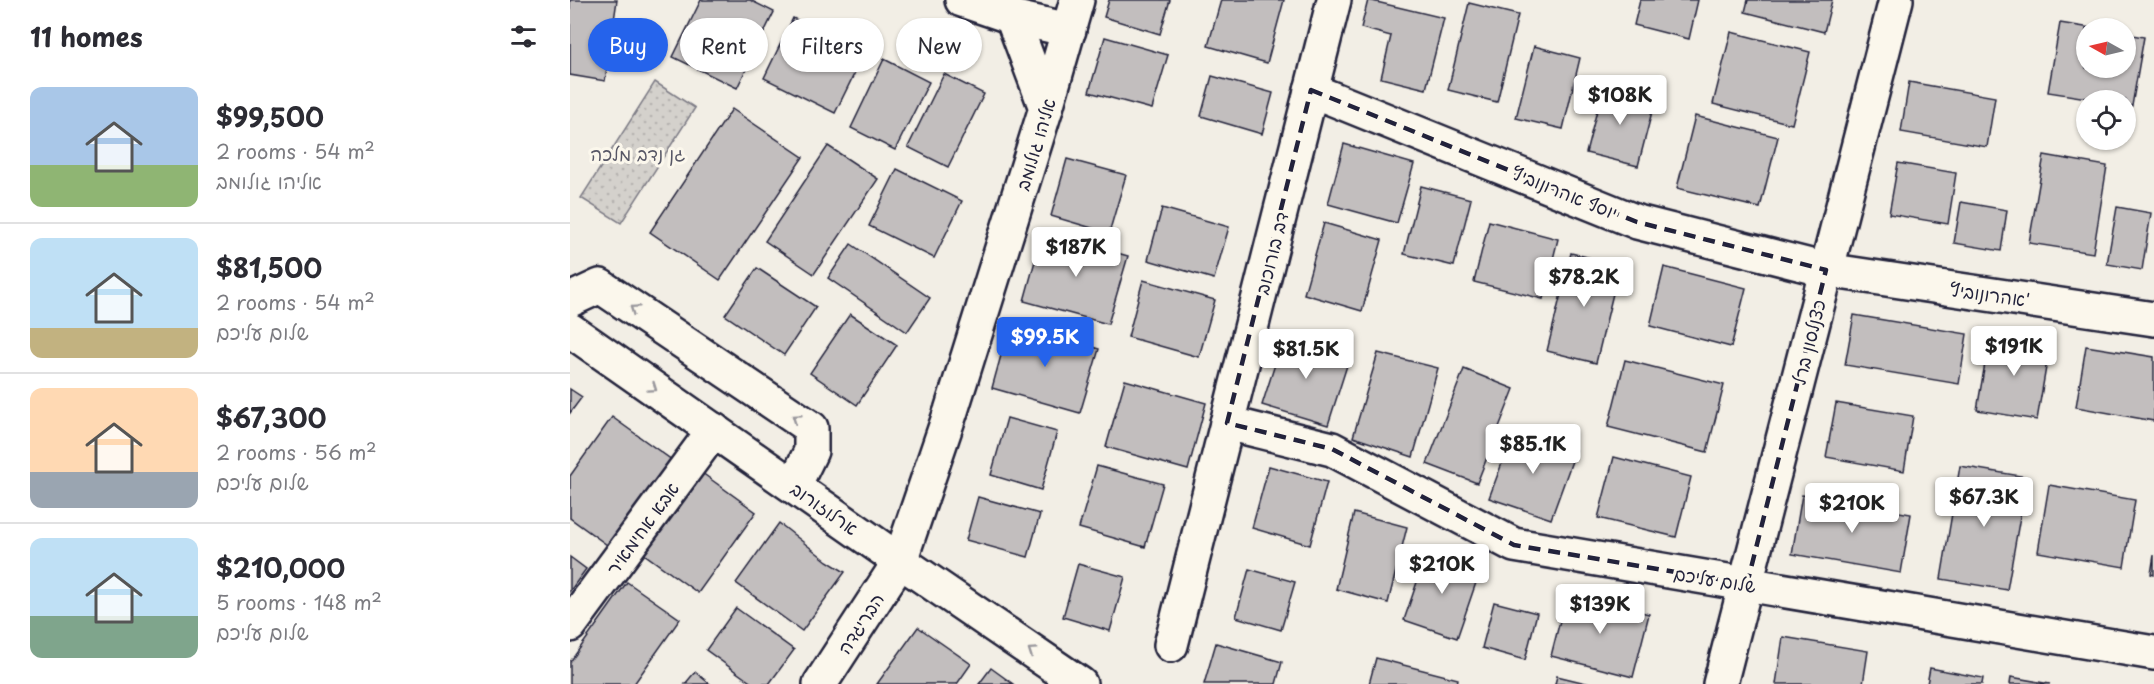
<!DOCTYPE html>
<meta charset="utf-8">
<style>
:root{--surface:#fff;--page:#f2f2f3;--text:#2b2b33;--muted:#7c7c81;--line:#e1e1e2;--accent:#2563eb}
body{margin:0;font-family:"Playpen Sans","Playpen Sans Hebrew",sans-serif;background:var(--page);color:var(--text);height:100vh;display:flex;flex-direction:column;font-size:22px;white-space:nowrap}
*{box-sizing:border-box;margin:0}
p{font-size:20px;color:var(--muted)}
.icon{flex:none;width:33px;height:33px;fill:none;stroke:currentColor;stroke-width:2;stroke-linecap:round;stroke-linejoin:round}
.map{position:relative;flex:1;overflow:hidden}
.sheet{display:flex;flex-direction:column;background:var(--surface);width:570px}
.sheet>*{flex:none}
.guide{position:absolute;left:18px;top:18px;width:570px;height:54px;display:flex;gap:12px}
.needle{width:39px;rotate:278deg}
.tools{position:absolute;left:1506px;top:18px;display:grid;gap:12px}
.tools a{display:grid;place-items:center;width:60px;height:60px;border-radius:50%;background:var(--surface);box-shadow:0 2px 4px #0004;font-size:30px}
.price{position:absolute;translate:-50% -51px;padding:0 14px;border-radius:6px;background:#fff;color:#222;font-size:20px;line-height:39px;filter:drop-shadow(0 2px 3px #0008)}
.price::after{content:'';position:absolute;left:50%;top:36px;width:18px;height:14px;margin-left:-9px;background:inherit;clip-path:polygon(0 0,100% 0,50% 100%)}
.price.selected{background:var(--accent);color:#fff}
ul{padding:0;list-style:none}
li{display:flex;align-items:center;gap:18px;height:150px;padding:0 30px}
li+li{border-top:2px solid var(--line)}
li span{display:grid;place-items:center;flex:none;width:168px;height:120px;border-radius:12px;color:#555}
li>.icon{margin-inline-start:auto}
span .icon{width:72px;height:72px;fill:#fffc;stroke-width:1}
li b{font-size:26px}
h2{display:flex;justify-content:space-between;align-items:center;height:72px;padding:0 30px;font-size:26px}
.pill{padding:0 21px;border-radius:27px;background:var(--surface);box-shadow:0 2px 4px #0004;font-size:21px;line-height:54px}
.pill.selected{background:var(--accent);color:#fff}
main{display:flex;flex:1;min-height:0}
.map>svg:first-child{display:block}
.park{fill:url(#park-dots);stroke:#7b7a84;stroke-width:1.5}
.building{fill:#c2bebe;stroke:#22223b;stroke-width:1.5}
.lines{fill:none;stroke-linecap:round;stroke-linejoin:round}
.minor-casing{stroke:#22223b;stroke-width:38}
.minor{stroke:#fbf7ec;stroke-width:33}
.oneway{stroke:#99979c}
.marked{fill:none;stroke:#22223b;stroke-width:4.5;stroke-dasharray:12 8;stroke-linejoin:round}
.labels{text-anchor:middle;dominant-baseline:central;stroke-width:6;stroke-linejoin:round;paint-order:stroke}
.street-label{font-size:18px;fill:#22223b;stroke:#fbf7ec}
.park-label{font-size:18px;fill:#575766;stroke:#fbf7ec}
</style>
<main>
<section class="sheet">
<h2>11 homes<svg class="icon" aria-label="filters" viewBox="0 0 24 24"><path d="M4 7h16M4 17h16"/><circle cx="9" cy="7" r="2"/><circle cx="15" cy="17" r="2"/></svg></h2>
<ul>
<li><span style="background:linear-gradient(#a9c7e8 65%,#8fb573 0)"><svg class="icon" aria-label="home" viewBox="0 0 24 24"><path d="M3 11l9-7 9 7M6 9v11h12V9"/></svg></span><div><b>$99,500</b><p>2 rooms · 54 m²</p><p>אליהו גולומב</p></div></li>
<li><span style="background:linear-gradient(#bfe0f5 75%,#c2b280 0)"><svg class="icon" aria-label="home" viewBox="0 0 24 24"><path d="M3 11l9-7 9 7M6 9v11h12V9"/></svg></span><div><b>$81,500</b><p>2 rooms · 54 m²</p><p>שלום עליכם</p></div></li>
<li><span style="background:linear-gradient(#ffd9b3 70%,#9aa5b1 0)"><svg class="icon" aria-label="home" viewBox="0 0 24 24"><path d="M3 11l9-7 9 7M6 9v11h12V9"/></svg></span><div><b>$67,300</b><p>2 rooms · 56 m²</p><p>שלום עליכם</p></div></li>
<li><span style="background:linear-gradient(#bfe0f5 65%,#7fa58c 0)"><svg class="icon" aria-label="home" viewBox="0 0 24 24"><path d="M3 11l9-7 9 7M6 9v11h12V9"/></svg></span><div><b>$210,000</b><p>5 rooms · 148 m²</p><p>שלום עליכם</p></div></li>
</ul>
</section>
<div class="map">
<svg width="1584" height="684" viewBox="0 0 1584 684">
<defs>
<pattern id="park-dots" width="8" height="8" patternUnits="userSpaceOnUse" patternTransform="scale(1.5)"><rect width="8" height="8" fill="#d4d1cc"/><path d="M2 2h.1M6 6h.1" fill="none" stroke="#b6b3b0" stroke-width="1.8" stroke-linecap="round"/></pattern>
</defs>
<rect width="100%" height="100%" fill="#f2eee5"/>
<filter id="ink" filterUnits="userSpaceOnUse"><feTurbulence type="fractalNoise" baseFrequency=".0167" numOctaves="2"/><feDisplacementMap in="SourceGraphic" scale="12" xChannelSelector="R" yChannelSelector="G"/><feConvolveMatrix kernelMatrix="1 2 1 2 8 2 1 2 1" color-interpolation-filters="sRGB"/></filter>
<g filter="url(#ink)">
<!-- park -->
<polygon class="park" points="85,82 125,108 51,223 11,198"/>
<!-- building -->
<g class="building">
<polygon points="0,0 47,0 35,81 0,75"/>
<polygon points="131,0 180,0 204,12 167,88 103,57"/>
<polygon points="539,0 600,0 590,34 534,17"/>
<polygon points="651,0 714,0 697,63 638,46"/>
<polygon points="798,0 874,18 856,89 811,78 821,36 791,28"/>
<polygon points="1070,0 1128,0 1119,39 1064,25"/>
<polygon points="1178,0 1262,0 1254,32 1175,12"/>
<polygon points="899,3 948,15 927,102 878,90"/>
<polygon points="223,18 294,54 265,113 194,78"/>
<polygon points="1490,23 1521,28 1516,28 1516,68 1556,68 1556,34 1574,37 1562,106 1556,105 1556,100 1530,100 1478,92"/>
<polygon points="1161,32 1240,52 1222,124 1143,104"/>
<polygon points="535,37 598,55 582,109 519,92"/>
<polygon points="964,46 1010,58 993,129 946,118"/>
<polygon points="314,59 359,82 325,150 281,128"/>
<polygon points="374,74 414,94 378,167 338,147"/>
<polygon points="642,76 703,93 692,134 631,116"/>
<polygon points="1339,82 1425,97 1417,147 1331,132"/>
<polygon points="1033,87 1085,100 1068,166 1016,153"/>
<polygon points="162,109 233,157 150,280 80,232"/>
<polygon points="1125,116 1208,137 1190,208 1107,188"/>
<polygon points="774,144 844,164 827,223 758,204"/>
<polygon points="258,146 308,179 244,274 195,241"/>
<polygon points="1474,155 1537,166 1523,253 1459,243"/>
<polygon points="497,159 556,175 539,233 481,216"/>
<polygon points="1328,163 1386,173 1378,224 1319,214"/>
<polygon points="327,169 392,201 364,258 299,226"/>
<polygon points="851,186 901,199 884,266 834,254"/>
<polygon points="1391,202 1437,210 1431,251 1384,243"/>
<polygon points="1547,207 1581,213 1572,270 1537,264"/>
<polygon points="592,208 659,227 644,279 578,260"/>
<polygon points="919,221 988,239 973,299 904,282"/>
<polygon points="754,223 812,240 792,311 734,294"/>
<polygon points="473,232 558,256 538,324 454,301"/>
<polygon points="281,244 360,298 337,332 258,278"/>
<polygon points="1001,253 1050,265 1026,363 977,351"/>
<polygon points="1094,267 1176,288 1161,347 1080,326"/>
<polygon points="187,268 246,307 214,355 155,315"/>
<polygon points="573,280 645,300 629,357 558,337"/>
<polygon points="280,314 327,345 287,405 240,373"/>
<polygon points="1284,315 1397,334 1389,384 1275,365"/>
<polygon points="440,323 529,349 510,413 422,388"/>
<polygon points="715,333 780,356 758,425 692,405"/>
<polygon points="1420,334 1480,344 1467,420 1407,410"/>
<polygon points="1516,346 1584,357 1584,421 1506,407"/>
<polygon points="808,353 868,368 843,457 783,437"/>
<polygon points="1055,360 1154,385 1137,452 1038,427"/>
<polygon points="894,369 944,389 907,483 857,464"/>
<polygon points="555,380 636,403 618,470 536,447"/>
<polygon points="0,389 12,397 0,413"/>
<polygon points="1266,403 1343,416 1334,471 1256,457"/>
<polygon points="42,417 106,463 44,550 0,518 0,476"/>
<polygon points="437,418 487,432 471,490 421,475"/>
<polygon points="944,431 1006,450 981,519 919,498"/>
<polygon points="1044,457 1121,477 1106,537 1028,518"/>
<polygon points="527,466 593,484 575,547 509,528"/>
<polygon points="699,466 757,482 740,545 682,528"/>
<polygon points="1390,466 1457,477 1437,590 1371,579"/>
<polygon points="128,470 186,512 128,593 70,551"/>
<polygon points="1479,485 1565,500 1554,567 1468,552"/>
<polygon points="1232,495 1341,514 1331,573 1222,554"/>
<polygon points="408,497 470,514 458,557 396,540"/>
<polygon points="784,513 837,527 818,603 766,589"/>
<polygon points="209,523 257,561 275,572 232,631 166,583"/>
<polygon points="857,553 910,571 887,638 834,620"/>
<polygon points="1584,555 1584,575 1581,574"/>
<polygon points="0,557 16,569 0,591"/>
<polygon points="508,564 555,577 540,631 493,617"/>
<polygon points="679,569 725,582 711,630 666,617"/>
<polygon points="57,582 110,619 64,684 0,684 0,662"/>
<polygon points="997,593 1079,614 1063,677 981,656"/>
<polygon points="924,602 967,613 955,660 912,648"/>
<polygon points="166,608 224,650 199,684 183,684 136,650"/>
<polygon points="348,627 401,664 387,684 307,684"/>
<polygon points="1213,637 1298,651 1293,684 1206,684"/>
<polygon points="646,643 712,662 706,684 634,684"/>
<polygon points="806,658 888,679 887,684 799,684"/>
<polygon points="421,668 443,684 409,684"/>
<polygon points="1360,668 1413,678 1412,684 1357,684"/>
<polygon points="125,672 140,684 115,684"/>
<polygon points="987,676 1020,684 985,684"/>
<polygon points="1441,677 1480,684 1440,684"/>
</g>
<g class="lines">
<!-- minor casing -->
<g class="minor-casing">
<g id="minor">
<polyline points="392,0 442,17 499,30"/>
<polyline points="442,17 476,108"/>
<polyline points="741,90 1067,222 1256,270 1584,319"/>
<polyline points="0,300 30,286 241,428 241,451 224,486"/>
<polyline points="0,330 330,561 510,684"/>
<polyline points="657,423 762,449 944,545 1584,653"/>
<polyline points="0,625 144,430"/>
<polyline points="601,645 764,0"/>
<polyline points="250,684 330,561 381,411 476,108 507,0"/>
<polyline points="1150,684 1326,0"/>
</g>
</g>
<!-- minor -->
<use href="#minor" class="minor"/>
</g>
<!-- one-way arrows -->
<defs><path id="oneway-chevron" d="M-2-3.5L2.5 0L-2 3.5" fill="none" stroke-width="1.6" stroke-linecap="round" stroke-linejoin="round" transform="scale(1.5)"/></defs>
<g class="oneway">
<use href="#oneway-chevron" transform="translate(64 309) rotate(-146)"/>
<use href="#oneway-chevron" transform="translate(83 388) rotate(35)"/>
<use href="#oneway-chevron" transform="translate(226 418) rotate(-146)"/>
<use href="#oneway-chevron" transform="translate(462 651) rotate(-146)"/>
</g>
</g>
<!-- marked area -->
<path class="marked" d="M741,90l326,132 189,48 -79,314 -233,-39 -182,-96 -105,-26z"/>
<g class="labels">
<!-- street labels -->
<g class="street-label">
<text transform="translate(465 144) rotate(-73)">אליהו גולומב</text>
<text transform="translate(995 192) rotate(22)">יוסף אהרונוביץ</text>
<text transform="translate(701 253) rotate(-76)">דב בורוכוב</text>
<text transform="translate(1420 294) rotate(8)">אהרונוביץ'</text>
<text transform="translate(1238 342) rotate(-76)">כצנלסון ברל</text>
<text transform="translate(255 508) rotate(35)">ארלוזורוב</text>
<text transform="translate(72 528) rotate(-54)">אבא אחימאיר</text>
<text transform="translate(1145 579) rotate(9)">שלום עליכם</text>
<text transform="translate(290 623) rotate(-57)">הבריגדה</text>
</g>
<!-- park labels -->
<g class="park-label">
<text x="68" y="153">גן נדב מלכה</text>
</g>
</g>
</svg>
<div class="tools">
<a><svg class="needle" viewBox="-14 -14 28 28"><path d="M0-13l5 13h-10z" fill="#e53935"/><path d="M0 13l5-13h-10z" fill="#7c7c81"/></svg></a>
<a><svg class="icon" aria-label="locate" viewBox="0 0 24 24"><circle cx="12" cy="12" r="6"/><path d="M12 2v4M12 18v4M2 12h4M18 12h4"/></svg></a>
</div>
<b class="price" style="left:1050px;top:126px">$108K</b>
<b class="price" style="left:506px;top:278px">$187K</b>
<b class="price" style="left:1014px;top:308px">$78.2K</b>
<b class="price selected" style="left:475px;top:368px">$99.5K</b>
<b class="price" style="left:1444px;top:377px">$191K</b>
<b class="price" style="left:736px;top:380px">$81.5K</b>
<b class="price" style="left:963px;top:475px">$85.1K</b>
<b class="price" style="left:1414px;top:528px">$67.3K</b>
<b class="price" style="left:1282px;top:534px">$210K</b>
<b class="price" style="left:872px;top:595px">$210K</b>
<b class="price" style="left:1030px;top:635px">$139K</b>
<div class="guide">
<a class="pill selected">Buy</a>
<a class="pill">Rent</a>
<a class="pill">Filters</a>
<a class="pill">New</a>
</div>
</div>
</main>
